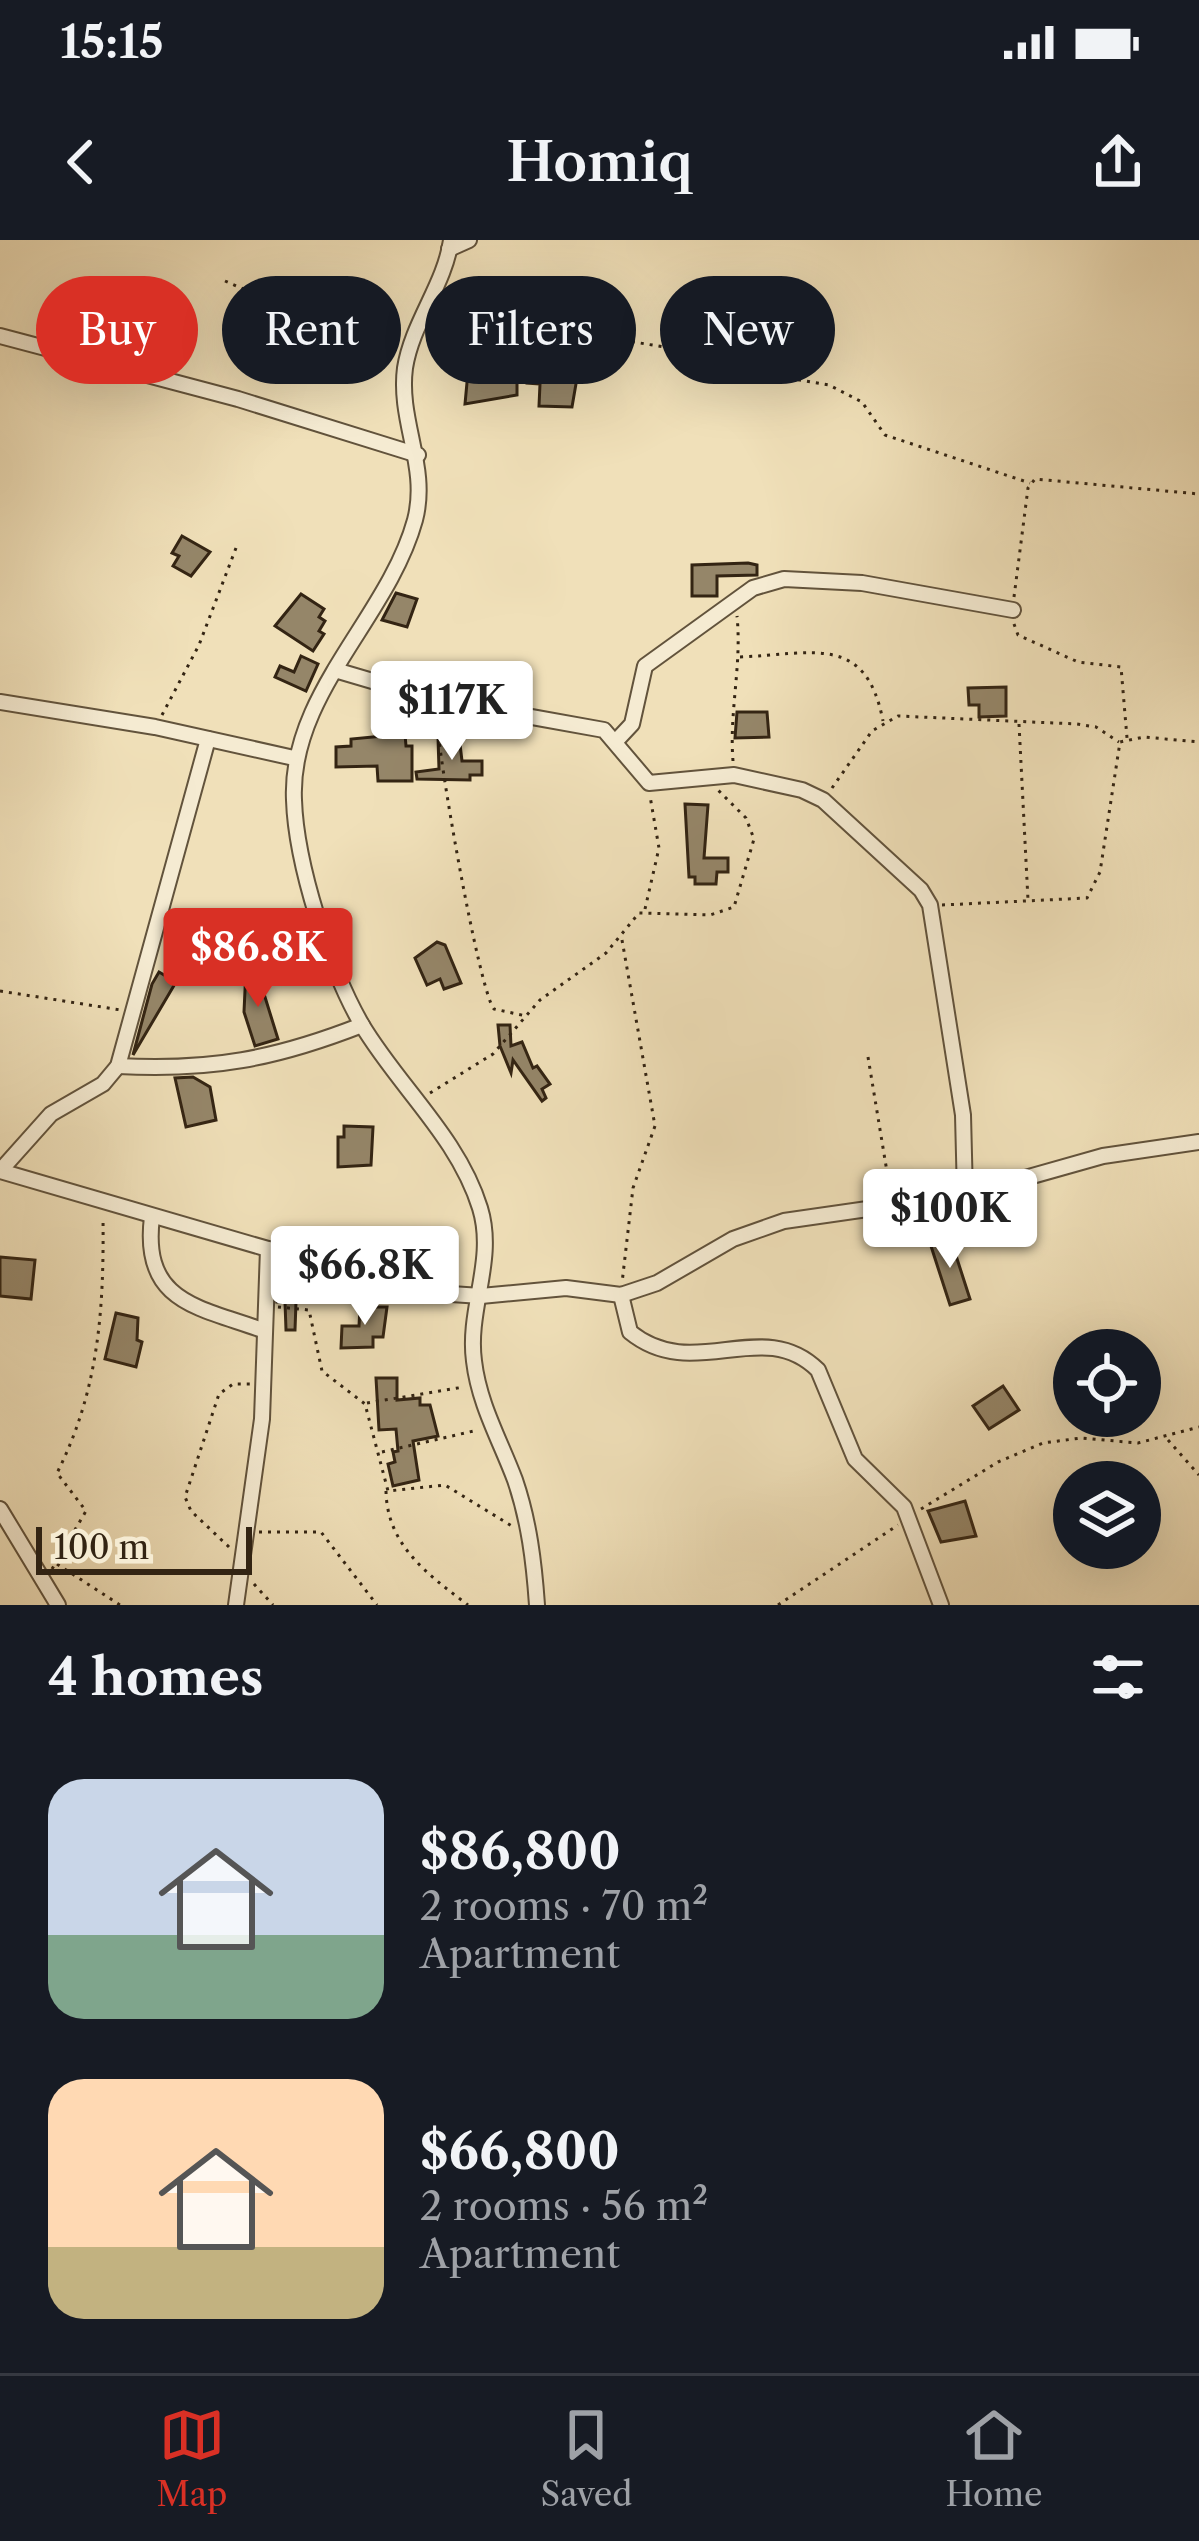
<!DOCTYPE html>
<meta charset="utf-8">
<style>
:root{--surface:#171b24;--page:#242831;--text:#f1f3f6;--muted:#9ea1a6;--line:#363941;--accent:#d93025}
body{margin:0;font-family:"Libre Caslon Text",serif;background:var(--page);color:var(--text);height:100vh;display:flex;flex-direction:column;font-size:45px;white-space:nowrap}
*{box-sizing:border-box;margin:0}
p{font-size:39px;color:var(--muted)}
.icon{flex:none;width:66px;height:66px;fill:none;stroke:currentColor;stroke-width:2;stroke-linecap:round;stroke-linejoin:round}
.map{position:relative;height:1365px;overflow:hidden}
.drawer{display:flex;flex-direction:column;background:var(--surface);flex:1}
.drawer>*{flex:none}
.banner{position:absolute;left:36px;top:36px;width:1128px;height:108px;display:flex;gap:24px}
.buttons{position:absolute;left:1053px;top:1089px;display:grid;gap:24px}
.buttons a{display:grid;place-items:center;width:108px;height:108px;border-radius:50%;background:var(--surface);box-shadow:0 12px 48px #0002;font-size:60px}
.scale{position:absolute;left:36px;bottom:30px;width:216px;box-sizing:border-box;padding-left:12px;border:6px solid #332413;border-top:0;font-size:33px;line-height:42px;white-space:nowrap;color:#332413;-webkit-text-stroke:9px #f5ebd2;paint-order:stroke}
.price{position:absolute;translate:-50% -102px;padding:0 27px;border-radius:12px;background:#fff;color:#222;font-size:39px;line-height:78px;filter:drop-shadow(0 3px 6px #0008)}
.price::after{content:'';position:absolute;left:50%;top:72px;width:36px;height:27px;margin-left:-18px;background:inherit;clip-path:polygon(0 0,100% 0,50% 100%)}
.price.active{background:var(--accent);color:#fff}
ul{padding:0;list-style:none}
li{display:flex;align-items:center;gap:36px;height:300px;padding:0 48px}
li span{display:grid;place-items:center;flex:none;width:336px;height:240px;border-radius:36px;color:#555}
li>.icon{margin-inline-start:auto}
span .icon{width:144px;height:144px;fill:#fffc;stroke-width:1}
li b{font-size:51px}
h2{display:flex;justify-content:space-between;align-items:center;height:144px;padding:0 48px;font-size:51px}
.chip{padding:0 42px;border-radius:54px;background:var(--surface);box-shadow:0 12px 48px #0002;font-size:42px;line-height:108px}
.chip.active{background:var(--accent);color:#fff}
.status{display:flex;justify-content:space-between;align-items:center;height:84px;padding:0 60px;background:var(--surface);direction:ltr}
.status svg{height:33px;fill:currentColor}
header{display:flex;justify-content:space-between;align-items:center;height:156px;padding:0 48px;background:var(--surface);font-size:54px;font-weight:600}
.tabs{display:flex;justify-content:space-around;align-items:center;height:168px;border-top:3px solid var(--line);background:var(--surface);font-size:33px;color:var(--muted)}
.tabs a{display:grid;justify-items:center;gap:6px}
.tabs .active{color:var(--accent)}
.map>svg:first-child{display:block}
.building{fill:#958669;stroke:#332413;stroke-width:3}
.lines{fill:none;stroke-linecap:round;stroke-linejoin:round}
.minor-casing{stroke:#62533c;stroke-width:18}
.path{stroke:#332413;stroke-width:3;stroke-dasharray:3 6;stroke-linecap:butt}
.minor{stroke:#f5ebd2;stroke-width:14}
</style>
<div class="status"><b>15:15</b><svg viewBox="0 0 49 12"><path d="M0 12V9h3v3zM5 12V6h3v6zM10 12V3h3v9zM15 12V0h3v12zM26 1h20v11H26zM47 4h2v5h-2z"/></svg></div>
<header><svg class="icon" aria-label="back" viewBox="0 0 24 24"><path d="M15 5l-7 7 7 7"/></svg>Homiq<svg class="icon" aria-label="share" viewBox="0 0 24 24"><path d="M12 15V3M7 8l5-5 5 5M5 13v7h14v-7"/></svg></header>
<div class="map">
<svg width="1199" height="1365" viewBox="0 0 1199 1365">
<rect width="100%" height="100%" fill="#f0e0b9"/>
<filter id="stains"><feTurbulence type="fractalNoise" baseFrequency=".00167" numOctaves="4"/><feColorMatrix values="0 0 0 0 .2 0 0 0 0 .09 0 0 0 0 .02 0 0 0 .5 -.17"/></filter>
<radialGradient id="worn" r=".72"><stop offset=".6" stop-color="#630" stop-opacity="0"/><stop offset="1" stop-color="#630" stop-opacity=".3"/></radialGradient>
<!-- building -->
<g class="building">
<polygon points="528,119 540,120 539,131 577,138 572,167 539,166 540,144 527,143"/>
<polygon points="469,121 491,122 491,133 517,141 517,155 465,164"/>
<polygon points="182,296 210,312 191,336 173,326 179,316 172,313"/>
<polygon points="748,323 757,325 757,335 717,336 717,356 692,356 692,325"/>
<polygon points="396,353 417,359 407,387 382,380"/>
<polygon points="301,354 324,369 319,377 325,381 319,391 324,394 313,411 275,386"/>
<polygon points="301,416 318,424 306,451 275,437 280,426 294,432"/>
<polygon points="1006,447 1006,476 979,477 979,465 969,465 968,448"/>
<polygon points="737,472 767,472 769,497 735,498"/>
<polygon points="405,494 406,506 412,506 412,541 378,541 377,526 336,527 336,507 351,506 351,499"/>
<polygon points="459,496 462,521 482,521 482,535 470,535 470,540 417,539 416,532 439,529 438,497"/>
<polygon points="685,564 708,565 704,618 728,618 728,632 717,632 716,644 695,644 695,637 689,637"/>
<polygon points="437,702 445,705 461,743 444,749 440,739 427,745 415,718"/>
<polygon points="256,728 278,799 255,806 244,772 246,729"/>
<polygon points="159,732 176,742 133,815 152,744"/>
<polygon points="498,785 510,785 511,806 522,802 533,828 537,826 550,844 542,849 546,858 542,861 513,820 511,833 500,806"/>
<polygon points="193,837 210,847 216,880 186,887 175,838"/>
<polygon points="344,886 373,887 371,925 338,927 338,897 344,897"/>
<polygon points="950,997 970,1059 950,1065 930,1003"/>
<polygon points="0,1017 35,1020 31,1059 0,1056"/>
<polygon points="284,1033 297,1034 295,1090 286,1090 285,1062 277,1062 278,1037"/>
<polygon points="360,1067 387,1067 383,1097 373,1097 373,1107 341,1108 342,1086 359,1086"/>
<polygon points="116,1073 138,1078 137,1100 142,1102 136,1127 105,1119"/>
<polygon points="376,1138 397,1138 397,1160 420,1158 420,1165 430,1165 438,1196 413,1201 419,1240 393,1246 388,1224 395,1222 393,1212 398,1211 396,1189 379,1190"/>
<polygon points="1003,1146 1019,1170 989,1189 973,1166"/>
<polygon points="965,1261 976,1296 941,1302 928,1271"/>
</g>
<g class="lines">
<!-- minor casing -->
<g class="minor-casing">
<g id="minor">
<path d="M451,0c-6,44 -39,83 -46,128 -7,53 24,99 10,152 -27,98 -126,174 -121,280 2,64 36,170 68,225 37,62 96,112 118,183 16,52 -13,101 -6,153 5,43 26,79 41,119 14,41 19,82 22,125"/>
<polyline points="449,9 469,0"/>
<polyline points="0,96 238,159 418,215"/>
<polyline points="335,430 437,460 604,490 649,543 734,535 802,550 823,560 921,650 930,665 963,875 965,955"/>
<polyline points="0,462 155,487 294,518"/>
<polyline points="617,500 632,484 645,426 753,348 784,339 862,343 1013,370"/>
<path d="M118,826c93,5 157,-7 244,-41"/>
<polyline points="0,931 268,1009 376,1049 481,1056 566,1048 621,1055 657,1043 733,999 784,981 965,955 1103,916 1199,902"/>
<polyline points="0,931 51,874 103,844 118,826 208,499"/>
<path d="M152,977c-11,87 48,90 113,114"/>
<path d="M621,1055l9,37c64,52 132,-17 188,38l37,89 49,48 37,98"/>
<polyline points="0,1269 58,1365"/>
<polyline points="236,1365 262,1179 268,1009"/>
</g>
</g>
<!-- path -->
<g class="path">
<polyline points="225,41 341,92 397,104"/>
<polyline points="447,63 550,88 706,114 770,135 829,145 862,162 885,195 1030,243"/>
<polyline points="1014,357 1028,248 1035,239 1199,254"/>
<polyline points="1014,384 1018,395 1078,422 1121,427 1127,498"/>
<path d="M740,417c73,-3 126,-24 143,64"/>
<polyline points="162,475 199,405 236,308"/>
<path d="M437,477c0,34 42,274 57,292l32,7"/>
<polyline points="1019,484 1028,660"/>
<path d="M733,521c-4,-49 9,-96 4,-145"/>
<polyline points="832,548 872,491 898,476 1077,484 1096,487 1119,502"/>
<polyline points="942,665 1087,658 1100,632 1120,502 1144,497 1199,502"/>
<polyline points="645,669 659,608 650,556"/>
<polyline points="622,700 655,886 633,948 622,1043"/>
<polyline points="0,751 121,770"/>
<polyline points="868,817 890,950"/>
<polyline points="430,853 493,814 540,760 606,713 639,673 710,675 734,667 754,599 746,578 717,549"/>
<polyline points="278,1067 309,1070 322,1131 365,1164 388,1251 445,1245 515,1288"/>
<polyline points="367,1163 464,1147"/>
<polyline points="1168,1200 1199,1235"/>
<polyline points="382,1212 478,1190"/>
<path d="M386,1251c1,54 41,83 82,114"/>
<polyline points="921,1269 998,1222 1043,1203 1081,1198 1138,1203 1199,1187"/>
<polyline points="259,1292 321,1292 377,1365"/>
<polyline points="229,1307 191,1271 185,1257 219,1154 233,1144 251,1144"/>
<polyline points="57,1324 120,1365"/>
<path d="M52,1329l34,-58 -29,-38c42,-83 47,-164 46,-256"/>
<polyline points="254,1344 273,1365"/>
<polyline points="778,1365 898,1285"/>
</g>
<!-- minor -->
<use href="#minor" class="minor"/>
</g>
<rect width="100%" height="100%" filter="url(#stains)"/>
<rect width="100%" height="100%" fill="url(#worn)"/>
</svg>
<div class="buttons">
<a><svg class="icon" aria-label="locate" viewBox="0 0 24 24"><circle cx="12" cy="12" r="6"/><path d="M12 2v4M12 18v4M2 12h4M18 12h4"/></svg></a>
<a><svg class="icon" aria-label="layers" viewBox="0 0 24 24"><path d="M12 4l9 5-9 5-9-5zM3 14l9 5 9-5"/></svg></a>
</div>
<div class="scale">100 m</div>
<b class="price" style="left:452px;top:523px">$117K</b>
<b class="price active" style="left:258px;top:770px">$86.8K</b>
<b class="price" style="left:950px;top:1031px">$100K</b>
<b class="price" style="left:365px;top:1088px">$66.8K</b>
<div class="banner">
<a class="chip active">Buy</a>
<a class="chip">Rent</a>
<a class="chip">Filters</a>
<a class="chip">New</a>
</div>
</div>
<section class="drawer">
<h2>4 homes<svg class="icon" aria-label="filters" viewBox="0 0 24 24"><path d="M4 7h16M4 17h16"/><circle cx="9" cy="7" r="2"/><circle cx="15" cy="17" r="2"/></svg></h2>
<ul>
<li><span style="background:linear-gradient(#c9d6e8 65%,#7fa58c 0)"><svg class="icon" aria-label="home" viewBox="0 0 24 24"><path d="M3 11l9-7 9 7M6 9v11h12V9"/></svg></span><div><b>$86,800</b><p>2 rooms · 70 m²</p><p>Apartment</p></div></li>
<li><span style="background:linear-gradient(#ffd9b3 70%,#c2b280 0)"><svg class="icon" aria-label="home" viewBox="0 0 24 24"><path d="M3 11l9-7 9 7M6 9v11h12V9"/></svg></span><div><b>$66,800</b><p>2 rooms · 56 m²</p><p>Apartment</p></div></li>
</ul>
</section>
<nav class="tabs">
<a class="active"><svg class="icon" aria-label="map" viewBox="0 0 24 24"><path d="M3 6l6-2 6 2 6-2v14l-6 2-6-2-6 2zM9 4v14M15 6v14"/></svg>Map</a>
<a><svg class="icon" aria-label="saved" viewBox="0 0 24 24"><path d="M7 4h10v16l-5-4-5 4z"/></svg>Saved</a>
<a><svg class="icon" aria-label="home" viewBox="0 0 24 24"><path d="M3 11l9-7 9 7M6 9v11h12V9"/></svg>Home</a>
</nav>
